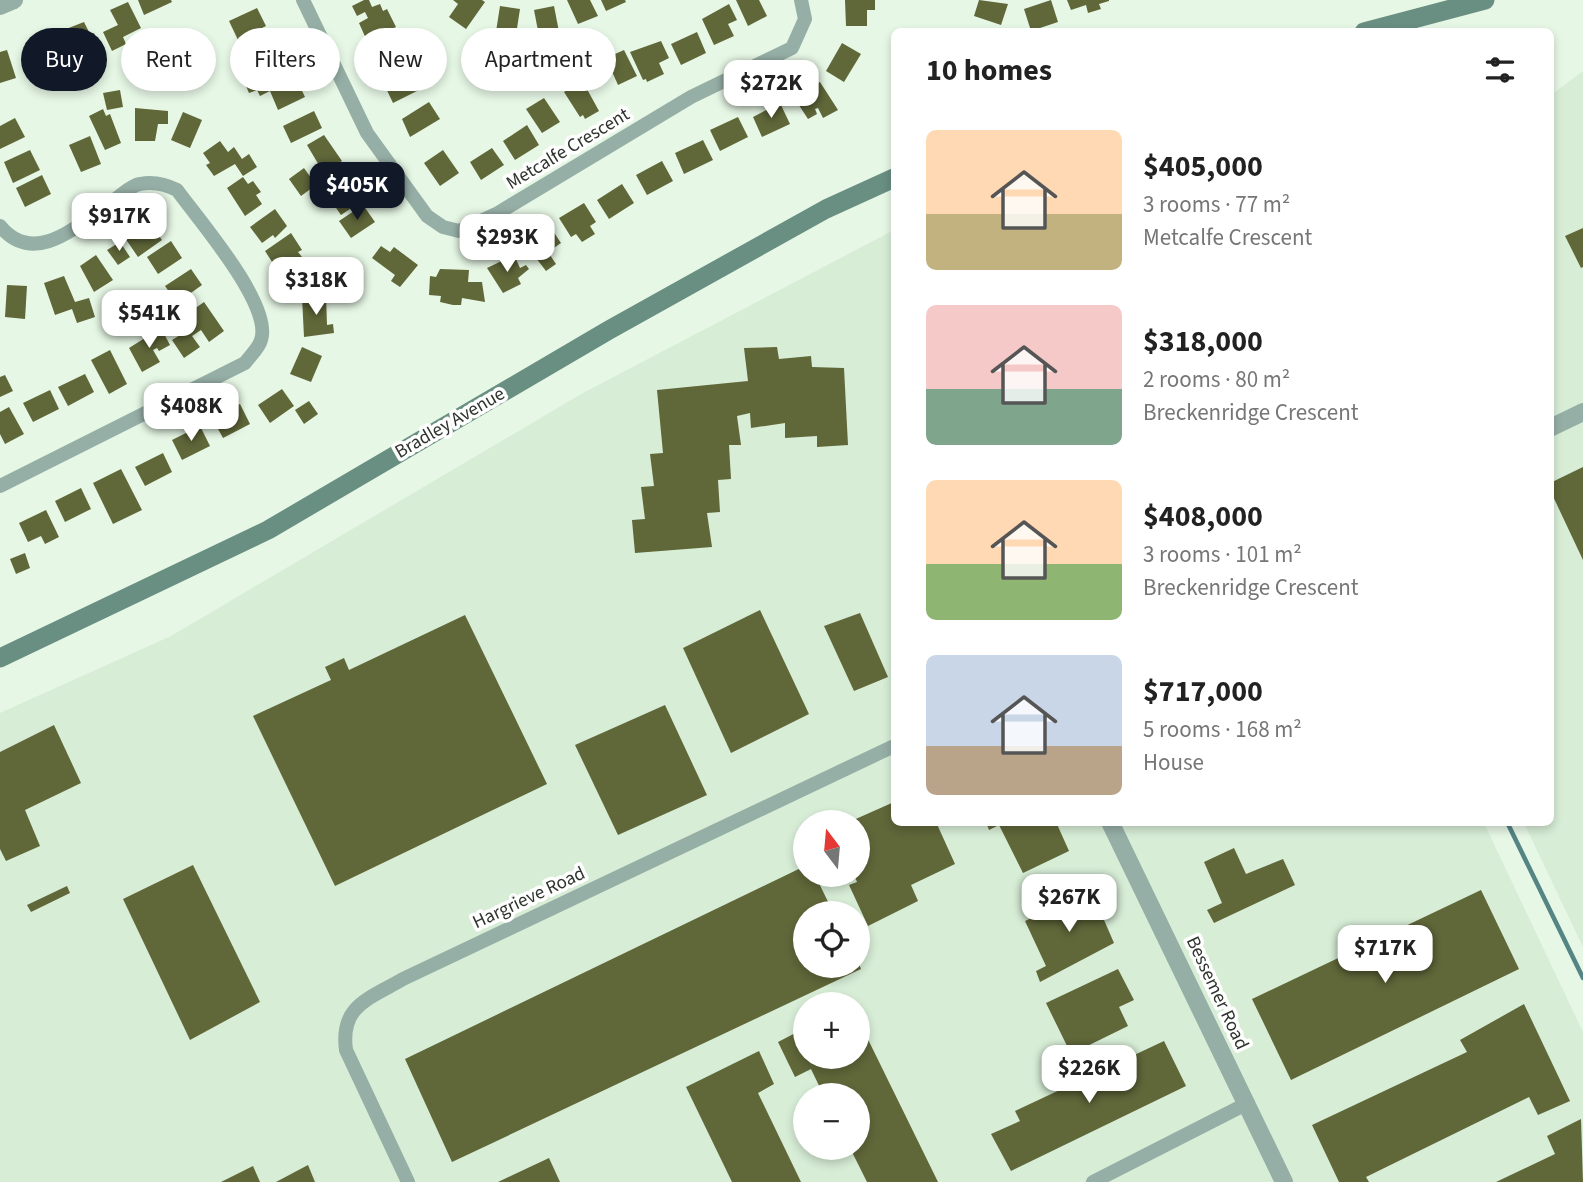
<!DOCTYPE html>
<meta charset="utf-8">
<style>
:root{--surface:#fff;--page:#f2f2f2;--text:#222;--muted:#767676;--accent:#111827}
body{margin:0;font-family:"Source Sans 3",sans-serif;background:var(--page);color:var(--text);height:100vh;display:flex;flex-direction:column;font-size:26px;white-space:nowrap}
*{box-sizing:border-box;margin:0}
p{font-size:23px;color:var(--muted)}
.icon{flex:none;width:38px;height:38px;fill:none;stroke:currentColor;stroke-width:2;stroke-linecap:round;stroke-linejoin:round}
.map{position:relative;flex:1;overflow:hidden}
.details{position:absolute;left:891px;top:28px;width:663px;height:798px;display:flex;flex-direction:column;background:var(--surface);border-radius:10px;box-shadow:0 4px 10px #0003}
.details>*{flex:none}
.guide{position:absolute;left:21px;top:28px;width:665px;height:63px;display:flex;gap:14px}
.needle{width:46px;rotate:344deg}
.fabs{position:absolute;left:793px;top:810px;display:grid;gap:14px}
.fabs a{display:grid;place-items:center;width:77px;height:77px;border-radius:50%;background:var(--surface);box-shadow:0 4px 10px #0003;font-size:35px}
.price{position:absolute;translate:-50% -60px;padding:0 16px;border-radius:14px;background:#fff;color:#222;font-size:23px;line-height:46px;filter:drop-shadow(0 2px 4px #0008)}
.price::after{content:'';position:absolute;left:50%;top:42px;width:21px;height:16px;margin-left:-10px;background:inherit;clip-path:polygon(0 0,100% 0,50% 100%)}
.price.on{background:var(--accent);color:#fff}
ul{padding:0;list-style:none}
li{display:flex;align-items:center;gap:21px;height:175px;padding:0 35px}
li span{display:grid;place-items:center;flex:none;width:196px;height:140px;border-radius:10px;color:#555}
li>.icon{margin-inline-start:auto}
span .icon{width:84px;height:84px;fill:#fffc;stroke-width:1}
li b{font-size:30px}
h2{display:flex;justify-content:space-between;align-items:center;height:84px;padding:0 35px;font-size:30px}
.tag{padding:0 24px;border-radius:32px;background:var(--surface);box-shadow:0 4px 10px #0003;font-size:24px;line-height:63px}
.tag.on{background:var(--accent);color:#fff}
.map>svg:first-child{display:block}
.built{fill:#d7edd6;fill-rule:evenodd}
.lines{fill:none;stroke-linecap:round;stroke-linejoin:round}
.stream{stroke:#548484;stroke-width:4.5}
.building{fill:#606739}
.minor{stroke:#96afa6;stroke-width:14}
.tertiary{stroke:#96afa6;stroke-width:18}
.secondary{stroke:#698e82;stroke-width:19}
.labels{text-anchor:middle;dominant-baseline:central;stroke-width:7;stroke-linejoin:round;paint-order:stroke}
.street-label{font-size:19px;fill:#2e342d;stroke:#fefefe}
</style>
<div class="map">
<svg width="1583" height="1182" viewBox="0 0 1583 1182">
<rect width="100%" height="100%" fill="#e6f7e5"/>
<!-- built -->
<g class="built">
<polygon points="1583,71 1583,947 1524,823 1550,822 1551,95"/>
<path d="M894,230v592l590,1 99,209v150h-1583v-469l171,-77 412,-243zM805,822h53v53h-53zM805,914h53v52h-53zM805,1004h53v53h-53zM805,1096h53v52h-53z"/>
</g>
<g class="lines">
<!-- stream -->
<polyline class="stream" points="1507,822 1583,978"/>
</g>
<!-- building -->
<g class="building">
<polygon points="138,0 171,0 172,2 144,15"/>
<polygon points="364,0 369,0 372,7 380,4 383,11 387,9 396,27 367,41 359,23 368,18 365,12 357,16 352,6"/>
<polygon points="453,0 482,0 485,2 466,29 449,17 458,4"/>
<polygon points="567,0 590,0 598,16 578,24"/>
<polygon points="601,0 625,0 626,2 606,11"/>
<polygon points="736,0 759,0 767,16 748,26"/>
<polygon points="845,0 875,0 875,10 867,10 867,26 846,26"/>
<polygon points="979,0 1008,4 1001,25 974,16"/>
<polygon points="1051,0 1058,22 1031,31 1024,9"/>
<polygon points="1067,0 1109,0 1109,1 1099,4 1101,9 1088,13 1086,5 1071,10"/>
<polygon points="128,2 141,28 123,37 126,44 112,51 103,32 118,25 110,10"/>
<polygon points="729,4 737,20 728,24 734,36 714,45 702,19"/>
<polygon points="500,6 520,9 515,41 522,42 521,50 511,48 512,40 495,38"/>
<polygon points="554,6 560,37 540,41 534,10"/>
<polygon points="257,8 266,26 238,40 229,21"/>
<polygon points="84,22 90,34 94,33 98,43 94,45 96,49 77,56 66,29"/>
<polygon points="273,32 287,63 257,77 249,61 261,56 254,40"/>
<polygon points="697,32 706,53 681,65 671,44"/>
<polygon points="390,33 400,54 393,58 400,72 383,81 362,47"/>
<polygon points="44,36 50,52 59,49 64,61 36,71 33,64 29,65 26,59 31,57 25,43"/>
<polygon points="661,41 669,58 659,63 664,74 647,82 646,79 643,80 630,52"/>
<polygon points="842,43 861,54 844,82 826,71"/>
<polygon points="7,50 16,78 0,83 0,52"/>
<polygon points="624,50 637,76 618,85 606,58"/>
<polygon points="410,72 419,90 393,103 384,84"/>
<polygon points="273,74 278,86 296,78 305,97 278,110 270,91 260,96 257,90 249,93 246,86"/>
<polygon points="582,80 599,111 585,119 583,115 580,117 564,92"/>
<polygon points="820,82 838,110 823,118 818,108 815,109 817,114 808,119 793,96"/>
<polygon points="120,90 123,107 107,110 103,93"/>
<polygon points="544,98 560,122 542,133 526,109"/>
<polygon points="429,102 440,119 410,137 402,119"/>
<polygon points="780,103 790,124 762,137 753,117"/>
<polygon points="135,108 168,111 168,124 158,124 155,141 135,141"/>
<polygon points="103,109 106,116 110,114 121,143 105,150 89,116"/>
<polygon points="314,111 322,128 291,143 283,126"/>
<polygon points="183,112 202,120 190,148 171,140"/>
<polygon points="738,117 748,137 720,151 710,130"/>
<polygon points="15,118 25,137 0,149 0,126"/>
<polygon points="527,125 539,145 515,160 503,141"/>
<polygon points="324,135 342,161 323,172 307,145"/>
<polygon points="90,136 101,164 81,172 69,145"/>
<polygon points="703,140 713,160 684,174 675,153"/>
<polygon points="220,141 228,152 234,147 242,159 249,154 257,167 243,176 235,164 214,176 206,165 210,163 203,153"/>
<polygon points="492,148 504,165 481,180 470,162"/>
<polygon points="30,150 40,170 13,183 4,162"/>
<polygon points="443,150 459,173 440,186 424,163"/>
<polygon points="662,161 673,181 647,195 636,175"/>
<polygon points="304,168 316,185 301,196 289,179"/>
<polygon points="347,170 360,189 350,196 356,205 341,215 322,188"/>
<polygon points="42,175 51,194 25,207 16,188"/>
<polygon points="243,177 248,184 253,181 261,192 256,195 262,204 245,216 227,188"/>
<polygon points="622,184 634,203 609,219 597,200"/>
<polygon points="584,203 596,222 590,226 595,234 582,242 576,234 571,237 559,218"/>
<polygon points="363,205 375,222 351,238 339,221"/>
<polygon points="275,209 287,226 275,238 273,235 262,243 250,227"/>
<polygon points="151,224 162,240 138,257 123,235 133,228 137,234"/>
<polygon points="549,225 561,243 548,252 556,264 546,271 523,241"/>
<polygon points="1583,228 1583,267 1581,268 1565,236"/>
<polygon points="291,233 302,250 298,252 302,257 289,266 286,261 276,268 265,251"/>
<polygon points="171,241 182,258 158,274 147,257"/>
<polygon points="120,242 130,257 118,265 107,250"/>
<polygon points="381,246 390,252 394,247 418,265 400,287 391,281 395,275 372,258"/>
<polygon points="96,255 113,280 94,292 80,266"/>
<polygon points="514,255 520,268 526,265 529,269 518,278 521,284 503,293 487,268"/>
<polygon points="191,269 202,285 177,303 165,286"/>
<polygon points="440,269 469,270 468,282 482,282 485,302 462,298 461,305 453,305 440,302 441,296 429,295 430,276 436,277"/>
<polygon points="64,276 75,302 89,298 95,317 77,323 72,309 55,315 44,283"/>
<polygon points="7,285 27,286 25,319 5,317"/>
<polygon points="326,296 327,325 333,324 334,333 304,337 302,297"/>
<polygon points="204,302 224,331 209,342 201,330 192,336 200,347 184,358 172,340 188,330 180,319"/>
<polygon points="161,328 170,345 159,351 157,348 153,350 160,362 142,372 129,348"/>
<polygon points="302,347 322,356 311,382 290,374"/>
<polygon points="777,347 779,359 811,356 812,367 844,368 848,445 817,447 817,436 785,438 785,423 751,428 750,413 737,416 741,445 729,445 731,479 718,480 720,512 707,513 712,547 635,553 632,520 645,519 641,487 654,486 650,454 663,453 657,390 748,381 744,348"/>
<polygon points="110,350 127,384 109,394 91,360"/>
<polygon points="85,374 94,392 68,406 58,387"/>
<polygon points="5,375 13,391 0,397 0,377"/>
<polygon points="282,389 294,406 270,423 258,405"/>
<polygon points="50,390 59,409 33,422 23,403"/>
<polygon points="309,401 318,414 304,424 295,410"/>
<polygon points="240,404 250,424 223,438 212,418"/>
<polygon points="9,407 24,434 5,444 0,434 0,412"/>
<polygon points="200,426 210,446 182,460 172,440"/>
<polygon points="163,453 172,472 145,486 135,467"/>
<polygon points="1583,467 1583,560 1550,490 1550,483"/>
<polygon points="121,469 142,510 113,524 93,483"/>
<polygon points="81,488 91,509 65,522 55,501"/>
<polygon points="46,510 59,537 45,544 41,536 28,542 19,523"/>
<polygon points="25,553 30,568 16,574 10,559"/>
<polygon points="760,610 809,714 731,753 683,648"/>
<polygon points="860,613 888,677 854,691 824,626"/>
<polygon points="465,615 547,784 335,886 253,716 331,680 325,667 344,658 349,670"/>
<polygon points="665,705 707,795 618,835 575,745"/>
<polygon points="54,725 81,783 25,810 40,846 6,861 0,849 0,752"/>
<polygon points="894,802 894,822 936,822 955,864 911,885 918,901 868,926 849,885 857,882 854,875 858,875 858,822 849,822"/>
<polygon points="986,822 1056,822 1069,851 1023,873 999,825 989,830"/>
<polygon points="1234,848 1246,874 1283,859 1295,885 1214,923 1207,910 1222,903 1204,862"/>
<polygon points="193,865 260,1002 190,1040 123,899"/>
<polygon points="805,866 805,875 815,875 834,914 805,914 805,966 858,966 858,961 861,969 452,1162 405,1059"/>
<polygon points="67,886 70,893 31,912 27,905"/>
<polygon points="1091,890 1114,943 1040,982 1036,971 1046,966 1025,921"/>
<polygon points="1481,890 1519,969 1291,1080 1252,999"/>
<polygon points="1118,969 1134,1000 1119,1007 1128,1026 1071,1054 1046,1003"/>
<polygon points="1524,1004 1570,1101 1538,1115 1529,1097 1366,1177 1369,1182 1339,1182 1312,1125 1467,1052 1460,1040"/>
<polygon points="858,1019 938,1182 867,1182 850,1148 858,1148 858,1096 824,1096 811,1069 795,1077 778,1042 805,1028 805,1057 858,1057"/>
<polygon points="1164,1041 1186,1086 1011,1171 991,1134 1020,1121 1015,1111"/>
<polygon points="759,1051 774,1084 758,1093 801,1182 732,1182 686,1087"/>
<polygon points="1581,1119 1583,1182 1496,1182 1555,1154 1547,1136"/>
<polygon points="549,1158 560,1182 498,1182"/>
<polygon points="308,1165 315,1182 276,1182"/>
<polygon points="253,1166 260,1182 221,1182"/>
</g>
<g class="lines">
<!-- minor -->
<g class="minor">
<polyline points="303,0 367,133 427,216 443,227 459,231 498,213 691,97 792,48 805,19 801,0"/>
<path d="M0,226c36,44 82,-5 117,-28 7,-5 15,-13 23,-14 14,-3 25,0 37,6 21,29 96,115 84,150 -2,8 -11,16 -16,23l-245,123"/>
<path d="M408,1182l-62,-132c-6,-45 23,-51 57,-71l491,-233"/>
<polyline points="1093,1182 1248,1103"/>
</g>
<!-- tertiary -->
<g class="tertiary">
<polyline points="0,6 14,0"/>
<polyline points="1550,428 1583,412"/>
<polyline points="1110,822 1284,1182"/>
</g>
<!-- secondary -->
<g class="secondary">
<polyline points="1364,32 1485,0"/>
<polyline points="0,658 268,530 609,330 826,209 894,178"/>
</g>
</g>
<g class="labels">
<!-- street labels -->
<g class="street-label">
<text transform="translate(568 149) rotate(-31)">Metcalfe Crescent</text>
<text transform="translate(450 423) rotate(-30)">Bradley Avenue</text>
<text transform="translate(529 898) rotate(-25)">Hargrieve Road</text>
<text transform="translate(1217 993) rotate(65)">Bessemer Road</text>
</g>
</g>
</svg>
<div class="fabs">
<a><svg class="needle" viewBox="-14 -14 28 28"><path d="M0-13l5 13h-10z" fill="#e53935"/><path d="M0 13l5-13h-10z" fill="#767676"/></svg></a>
<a><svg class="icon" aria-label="locate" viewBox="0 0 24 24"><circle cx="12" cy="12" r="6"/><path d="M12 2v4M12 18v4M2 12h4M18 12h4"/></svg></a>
<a>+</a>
<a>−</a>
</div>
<b class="price" style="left:771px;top:120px">$272K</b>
<b class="price on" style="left:357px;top:222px">$405K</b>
<b class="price" style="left:119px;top:253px">$917K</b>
<b class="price" style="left:507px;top:274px">$293K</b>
<b class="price" style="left:316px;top:317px">$318K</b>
<b class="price" style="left:149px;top:350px">$541K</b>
<b class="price" style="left:191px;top:443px">$408K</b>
<b class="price" style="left:1069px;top:934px">$267K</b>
<b class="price" style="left:1385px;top:985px">$717K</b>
<b class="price" style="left:1089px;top:1105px">$226K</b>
<div class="guide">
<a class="tag on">Buy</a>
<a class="tag">Rent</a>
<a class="tag">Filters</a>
<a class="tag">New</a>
<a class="tag">Apartment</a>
</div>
<section class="details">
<h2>10 homes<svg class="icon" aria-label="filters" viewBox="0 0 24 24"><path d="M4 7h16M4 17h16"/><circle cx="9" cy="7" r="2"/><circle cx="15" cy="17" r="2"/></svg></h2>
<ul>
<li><span style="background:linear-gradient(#ffd9b3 60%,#c2b280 0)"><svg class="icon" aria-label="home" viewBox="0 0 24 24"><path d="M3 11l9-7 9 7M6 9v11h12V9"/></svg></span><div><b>$405,000</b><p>3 rooms · 77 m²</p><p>Metcalfe Crescent</p></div></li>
<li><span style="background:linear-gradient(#f6c9c9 60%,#7fa58c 0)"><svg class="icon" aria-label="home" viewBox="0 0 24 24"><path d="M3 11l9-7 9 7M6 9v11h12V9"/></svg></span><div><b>$318,000</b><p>2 rooms · 80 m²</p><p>Breckenridge Crescent</p></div></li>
<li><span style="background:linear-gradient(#ffd9b3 60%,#8fb573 0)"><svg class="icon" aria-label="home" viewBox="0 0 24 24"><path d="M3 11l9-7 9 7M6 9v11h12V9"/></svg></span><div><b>$408,000</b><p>3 rooms · 101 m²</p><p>Breckenridge Crescent</p></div></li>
<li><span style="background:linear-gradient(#c9d6e8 65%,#b9a48a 0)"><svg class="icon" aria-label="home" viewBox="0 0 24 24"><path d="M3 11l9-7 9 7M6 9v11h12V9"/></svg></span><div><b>$717,000</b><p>5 rooms · 168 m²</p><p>House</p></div></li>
</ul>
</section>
</div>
